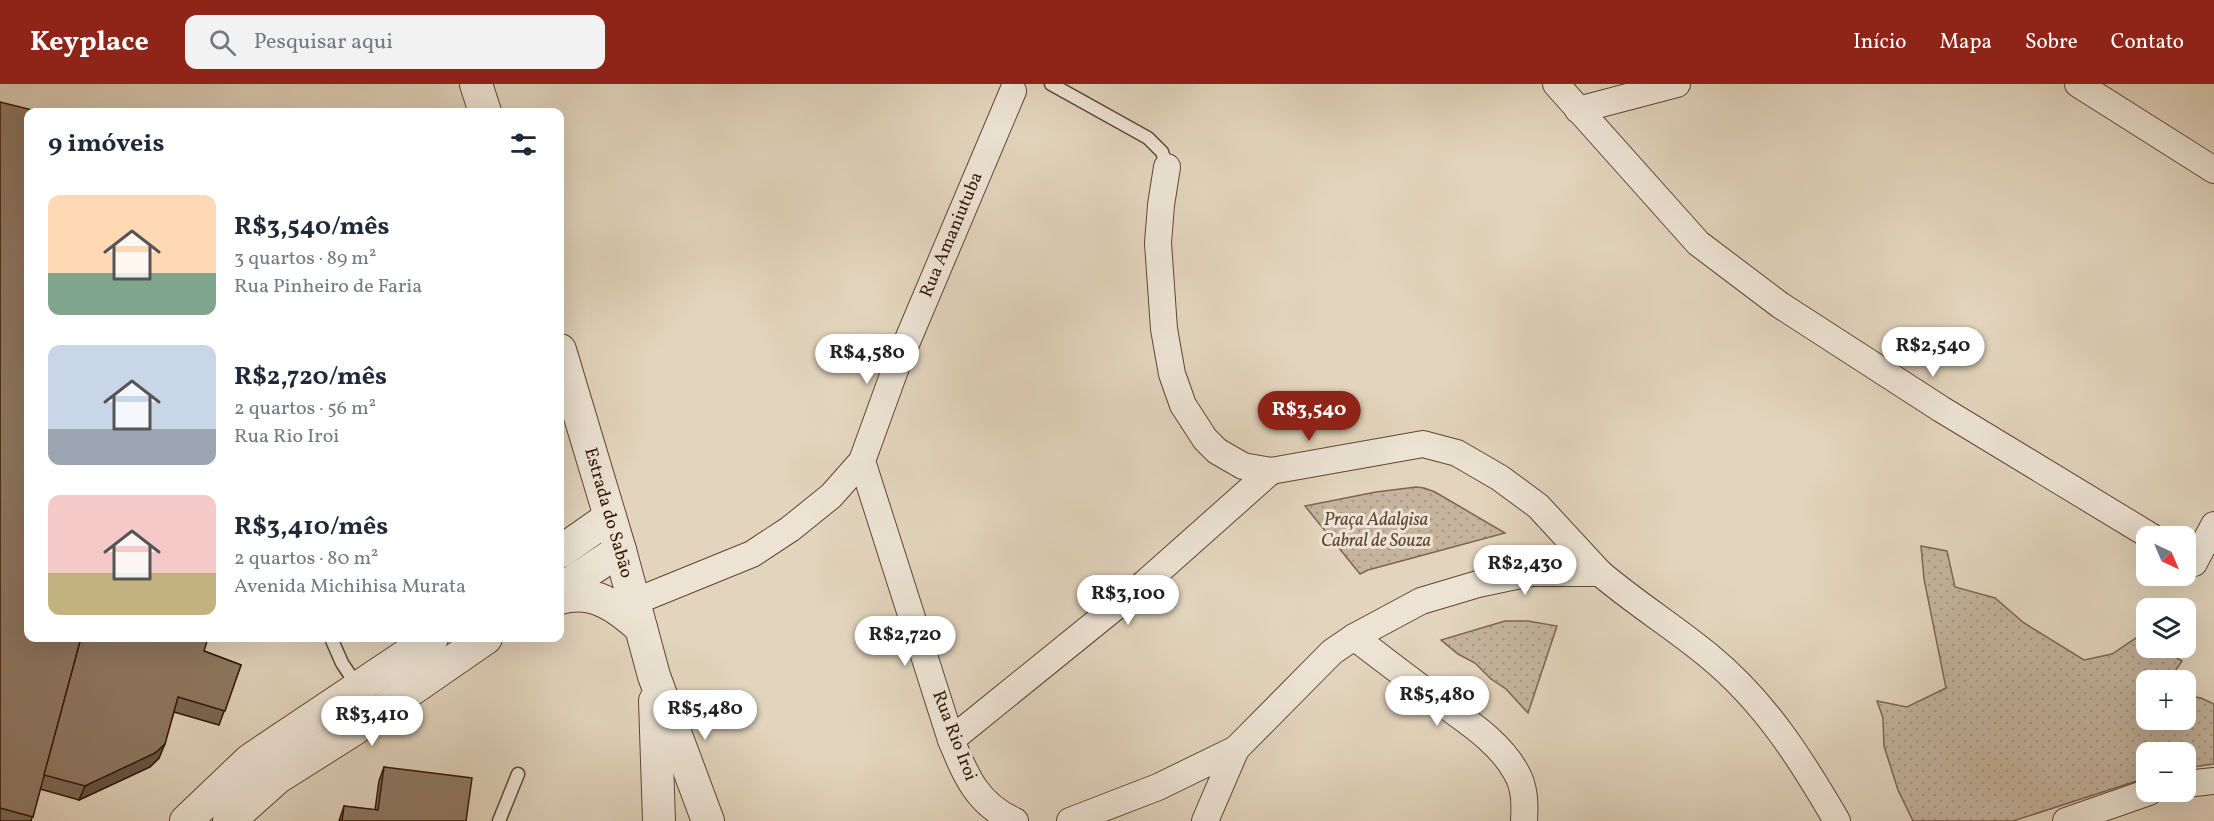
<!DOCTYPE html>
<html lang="pt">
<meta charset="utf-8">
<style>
:root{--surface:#fff;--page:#f2f2f3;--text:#1f2937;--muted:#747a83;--accent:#8f2418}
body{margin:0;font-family:Vollkorn,serif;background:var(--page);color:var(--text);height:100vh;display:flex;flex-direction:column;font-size:22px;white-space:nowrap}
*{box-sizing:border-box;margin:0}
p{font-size:20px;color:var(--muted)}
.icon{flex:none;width:33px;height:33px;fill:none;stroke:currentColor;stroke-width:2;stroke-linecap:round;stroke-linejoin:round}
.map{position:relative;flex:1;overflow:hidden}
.sheet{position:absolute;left:24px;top:24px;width:540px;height:534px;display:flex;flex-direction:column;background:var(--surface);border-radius:12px;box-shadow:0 6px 24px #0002}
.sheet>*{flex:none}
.needle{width:39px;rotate:136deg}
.fabs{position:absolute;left:2136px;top:442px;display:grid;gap:12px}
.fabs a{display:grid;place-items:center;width:60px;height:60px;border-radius:12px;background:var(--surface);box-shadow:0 6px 24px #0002;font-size:30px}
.price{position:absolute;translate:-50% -51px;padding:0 14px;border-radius:21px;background:#fff;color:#222;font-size:20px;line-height:39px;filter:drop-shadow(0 2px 3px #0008)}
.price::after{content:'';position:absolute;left:50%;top:36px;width:18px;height:14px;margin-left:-9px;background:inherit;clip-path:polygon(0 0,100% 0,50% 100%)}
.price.selected{background:var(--accent);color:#fff}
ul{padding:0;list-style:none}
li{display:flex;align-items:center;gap:18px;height:150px;padding:0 24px}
li span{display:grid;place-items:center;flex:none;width:168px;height:120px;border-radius:12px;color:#555}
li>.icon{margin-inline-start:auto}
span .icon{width:72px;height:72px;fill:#fffc;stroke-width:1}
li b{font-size:26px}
h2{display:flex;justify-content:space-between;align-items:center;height:72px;padding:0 24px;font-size:26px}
header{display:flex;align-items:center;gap:36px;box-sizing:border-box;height:84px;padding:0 30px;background:var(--accent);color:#fff}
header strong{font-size:28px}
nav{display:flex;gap:33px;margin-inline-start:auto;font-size:21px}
.search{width:420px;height:54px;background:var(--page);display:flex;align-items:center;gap:15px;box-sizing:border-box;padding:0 21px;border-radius:12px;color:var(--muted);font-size:22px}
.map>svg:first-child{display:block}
.grass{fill:url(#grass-dots);stroke:#7c6651;stroke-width:1.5}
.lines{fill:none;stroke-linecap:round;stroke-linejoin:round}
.service-casing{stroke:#5f4632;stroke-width:15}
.minor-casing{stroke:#5f4632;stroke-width:28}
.tertiary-casing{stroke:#5f4632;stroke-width:34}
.service{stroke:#ece3d4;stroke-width:12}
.minor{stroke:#ece3d4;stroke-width:26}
.tertiary{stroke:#ece3d4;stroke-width:32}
.wall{fill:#7a6856;stroke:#331704;stroke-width:1.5}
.shaded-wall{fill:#635546;stroke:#331704;stroke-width:1.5}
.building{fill:#8e7964;stroke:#331704;stroke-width:1.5}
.labels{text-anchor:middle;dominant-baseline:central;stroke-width:6;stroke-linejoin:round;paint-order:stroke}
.street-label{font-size:18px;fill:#331704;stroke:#ece3d4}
.park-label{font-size:18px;font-style:italic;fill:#5e4632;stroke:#ece3d4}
</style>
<header>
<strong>Keyplace</strong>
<div class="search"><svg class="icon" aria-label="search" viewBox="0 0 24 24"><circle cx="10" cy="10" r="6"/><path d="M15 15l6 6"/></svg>Pesquisar aqui</div>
<nav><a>Início</a><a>Mapa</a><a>Sobre</a><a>Contato</a></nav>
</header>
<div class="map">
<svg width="2214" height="737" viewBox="0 0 2214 737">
<defs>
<pattern id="grass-dots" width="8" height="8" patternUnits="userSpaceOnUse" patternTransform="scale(1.5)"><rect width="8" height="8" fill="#c4b49e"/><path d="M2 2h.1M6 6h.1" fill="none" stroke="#a99a86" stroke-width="1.8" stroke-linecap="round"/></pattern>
</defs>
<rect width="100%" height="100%" fill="#e2d4bd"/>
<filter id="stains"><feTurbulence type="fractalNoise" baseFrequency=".00333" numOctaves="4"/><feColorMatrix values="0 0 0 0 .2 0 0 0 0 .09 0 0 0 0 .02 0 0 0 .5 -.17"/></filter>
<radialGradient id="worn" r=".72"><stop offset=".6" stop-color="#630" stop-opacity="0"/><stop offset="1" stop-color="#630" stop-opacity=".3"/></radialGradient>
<!-- grass -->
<g class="grass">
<polygon points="1416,403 1424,404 1435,408 1505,449 1368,486 1360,490 1305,422 1376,408"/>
<polygon points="1921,462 1947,467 1955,503 1995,514 2024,539 2084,576 2112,570 2139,552 2146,556 2146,564 2160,564 2182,577 2168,597 2146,597 2146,636 2186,636 2186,611 2201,614 2214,620 2214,680 2186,684 2186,669 2146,669 2146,694 2013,737 1913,737 1898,706 1884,662 1883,634 1877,617 1907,623 1946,604 1924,495"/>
<polygon points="1505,537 1528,537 1557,542 1528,629 1506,605 1491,595 1475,579 1458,570 1441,556"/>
</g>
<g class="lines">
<!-- service casing -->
<g class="service-casing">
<g id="service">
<polyline points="1051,0 1148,54 1162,68 1167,83"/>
<polyline points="331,554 342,579 358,603"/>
<polyline points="499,737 518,690"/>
</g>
</g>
<!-- minor casing -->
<g class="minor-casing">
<g id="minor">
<polyline points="1556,0 1698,159 1780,221 1941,325 2152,453"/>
<polyline points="2078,0 2214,86"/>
<polyline points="1578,26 1677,0"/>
<polyline points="1167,83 1161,121 1158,159 1164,245 1172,290 1183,321 1205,355 1217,367 1243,382 1271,387 1423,360 1457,369 1500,394 1538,422 1600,489"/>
<path d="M862,377l89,279c15,36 26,64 64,81"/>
<polyline points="2194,479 2214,441"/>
<polyline points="634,518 752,470 790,445 831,412 862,377 895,286 1013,7"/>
<path d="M1354,553c28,21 56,43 85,64 27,20 60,40 77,71 9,15 9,32 8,49"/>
<polyline points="951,656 1145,499 1271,387"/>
<polyline points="2186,700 2214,697"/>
<polyline points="1070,737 1158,703 1236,665"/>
<path d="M1205,737l31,-72 96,-97 22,-15 67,-36 57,-17 53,-11h69c35,30 74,54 109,83 56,46 92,103 128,165"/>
<polyline points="2066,737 2149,708"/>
</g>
</g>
<!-- tertiary casing -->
<g class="tertiary-casing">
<g id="tertiary">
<polyline points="476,0 485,28"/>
<polyline points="560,266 620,466 654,592 708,737"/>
<polyline points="560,468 610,433"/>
<polyline points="560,506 620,466"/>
<path d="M560,514c33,-9 57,8 81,30"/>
<polyline points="655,617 659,737"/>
<polyline points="186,737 250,676 432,554"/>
<polyline points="229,737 277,694 353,646 486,554"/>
</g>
</g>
<!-- service -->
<use href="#service" class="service"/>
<!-- minor -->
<use href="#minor" class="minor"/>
<!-- tertiary -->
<use href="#tertiary" class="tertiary"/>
</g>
<!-- wall -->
<g class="wall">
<polygon points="0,18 204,567 241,581 219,641 174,628 159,674 150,683 79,716 40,705 31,737 0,737"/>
<polygon points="384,683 466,737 339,737 344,722 375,726 379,697"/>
</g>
<!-- shaded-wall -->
<polygon class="shaded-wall" points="165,660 159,674 150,683 79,716 85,702"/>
<!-- building -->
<g class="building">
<polygon points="0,18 40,28 28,28 28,554 81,554 33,733 0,724"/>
<polygon points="81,554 208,554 204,567 241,581 225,627 178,613 165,660 155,669 85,702 44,691"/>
<polygon points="384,683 472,694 466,737 342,737 344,722 378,726"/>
</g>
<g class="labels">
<!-- street labels -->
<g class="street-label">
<text transform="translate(952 151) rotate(-67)">Rua Amaniutuba</text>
<text transform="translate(608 429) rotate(74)">Estrada do Sabão</text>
<text transform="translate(954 652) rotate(69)">Rua Rio Iroi</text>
</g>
<!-- park labels -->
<g class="park-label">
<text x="1376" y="436">Praça Adalgisa<tspan x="1376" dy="21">Cabral de Souza</tspan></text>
</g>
</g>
<rect width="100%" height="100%" filter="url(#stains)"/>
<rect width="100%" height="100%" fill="url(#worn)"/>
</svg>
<div class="fabs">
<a><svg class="needle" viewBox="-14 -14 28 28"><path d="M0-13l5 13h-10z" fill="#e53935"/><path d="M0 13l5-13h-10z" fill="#747a83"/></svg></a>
<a><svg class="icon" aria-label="layers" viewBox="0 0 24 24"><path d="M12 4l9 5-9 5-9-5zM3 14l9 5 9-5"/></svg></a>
<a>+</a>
<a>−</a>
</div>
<b class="price" style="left:1933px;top:294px">R$2,540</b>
<b class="price" style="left:867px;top:301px">R$4,580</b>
<b class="price selected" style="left:1309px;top:358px">R$3,540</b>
<b class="price" style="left:1525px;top:512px">R$2,430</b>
<b class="price" style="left:1128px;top:542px">R$3,100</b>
<b class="price" style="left:905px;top:583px">R$2,720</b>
<b class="price" style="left:1437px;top:643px">R$5,480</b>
<b class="price" style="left:705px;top:657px">R$5,480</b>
<b class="price" style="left:372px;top:663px">R$3,410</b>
<section class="sheet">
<h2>9 imóveis<svg class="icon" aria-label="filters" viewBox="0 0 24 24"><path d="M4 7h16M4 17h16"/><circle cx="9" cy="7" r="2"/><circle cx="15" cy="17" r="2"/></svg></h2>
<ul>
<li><span style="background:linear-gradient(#ffd9b3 65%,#7fa58c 0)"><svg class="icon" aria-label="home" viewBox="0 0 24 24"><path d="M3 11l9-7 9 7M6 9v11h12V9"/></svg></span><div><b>R$3,540/mês</b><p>3 quartos · 89 m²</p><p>Rua Pinheiro de Faria</p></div></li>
<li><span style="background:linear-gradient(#c9d6e8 70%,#9aa5b1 0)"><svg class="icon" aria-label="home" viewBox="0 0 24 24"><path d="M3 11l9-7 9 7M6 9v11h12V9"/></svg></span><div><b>R$2,720/mês</b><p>2 quartos · 56 m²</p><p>Rua Rio Iroi</p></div></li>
<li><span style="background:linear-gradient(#f6c9c9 65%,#c2b280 0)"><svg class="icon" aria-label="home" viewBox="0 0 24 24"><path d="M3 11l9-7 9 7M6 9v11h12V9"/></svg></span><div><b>R$3,410/mês</b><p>2 quartos · 80 m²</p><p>Avenida Michihisa Murata</p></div></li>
</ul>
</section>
</div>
